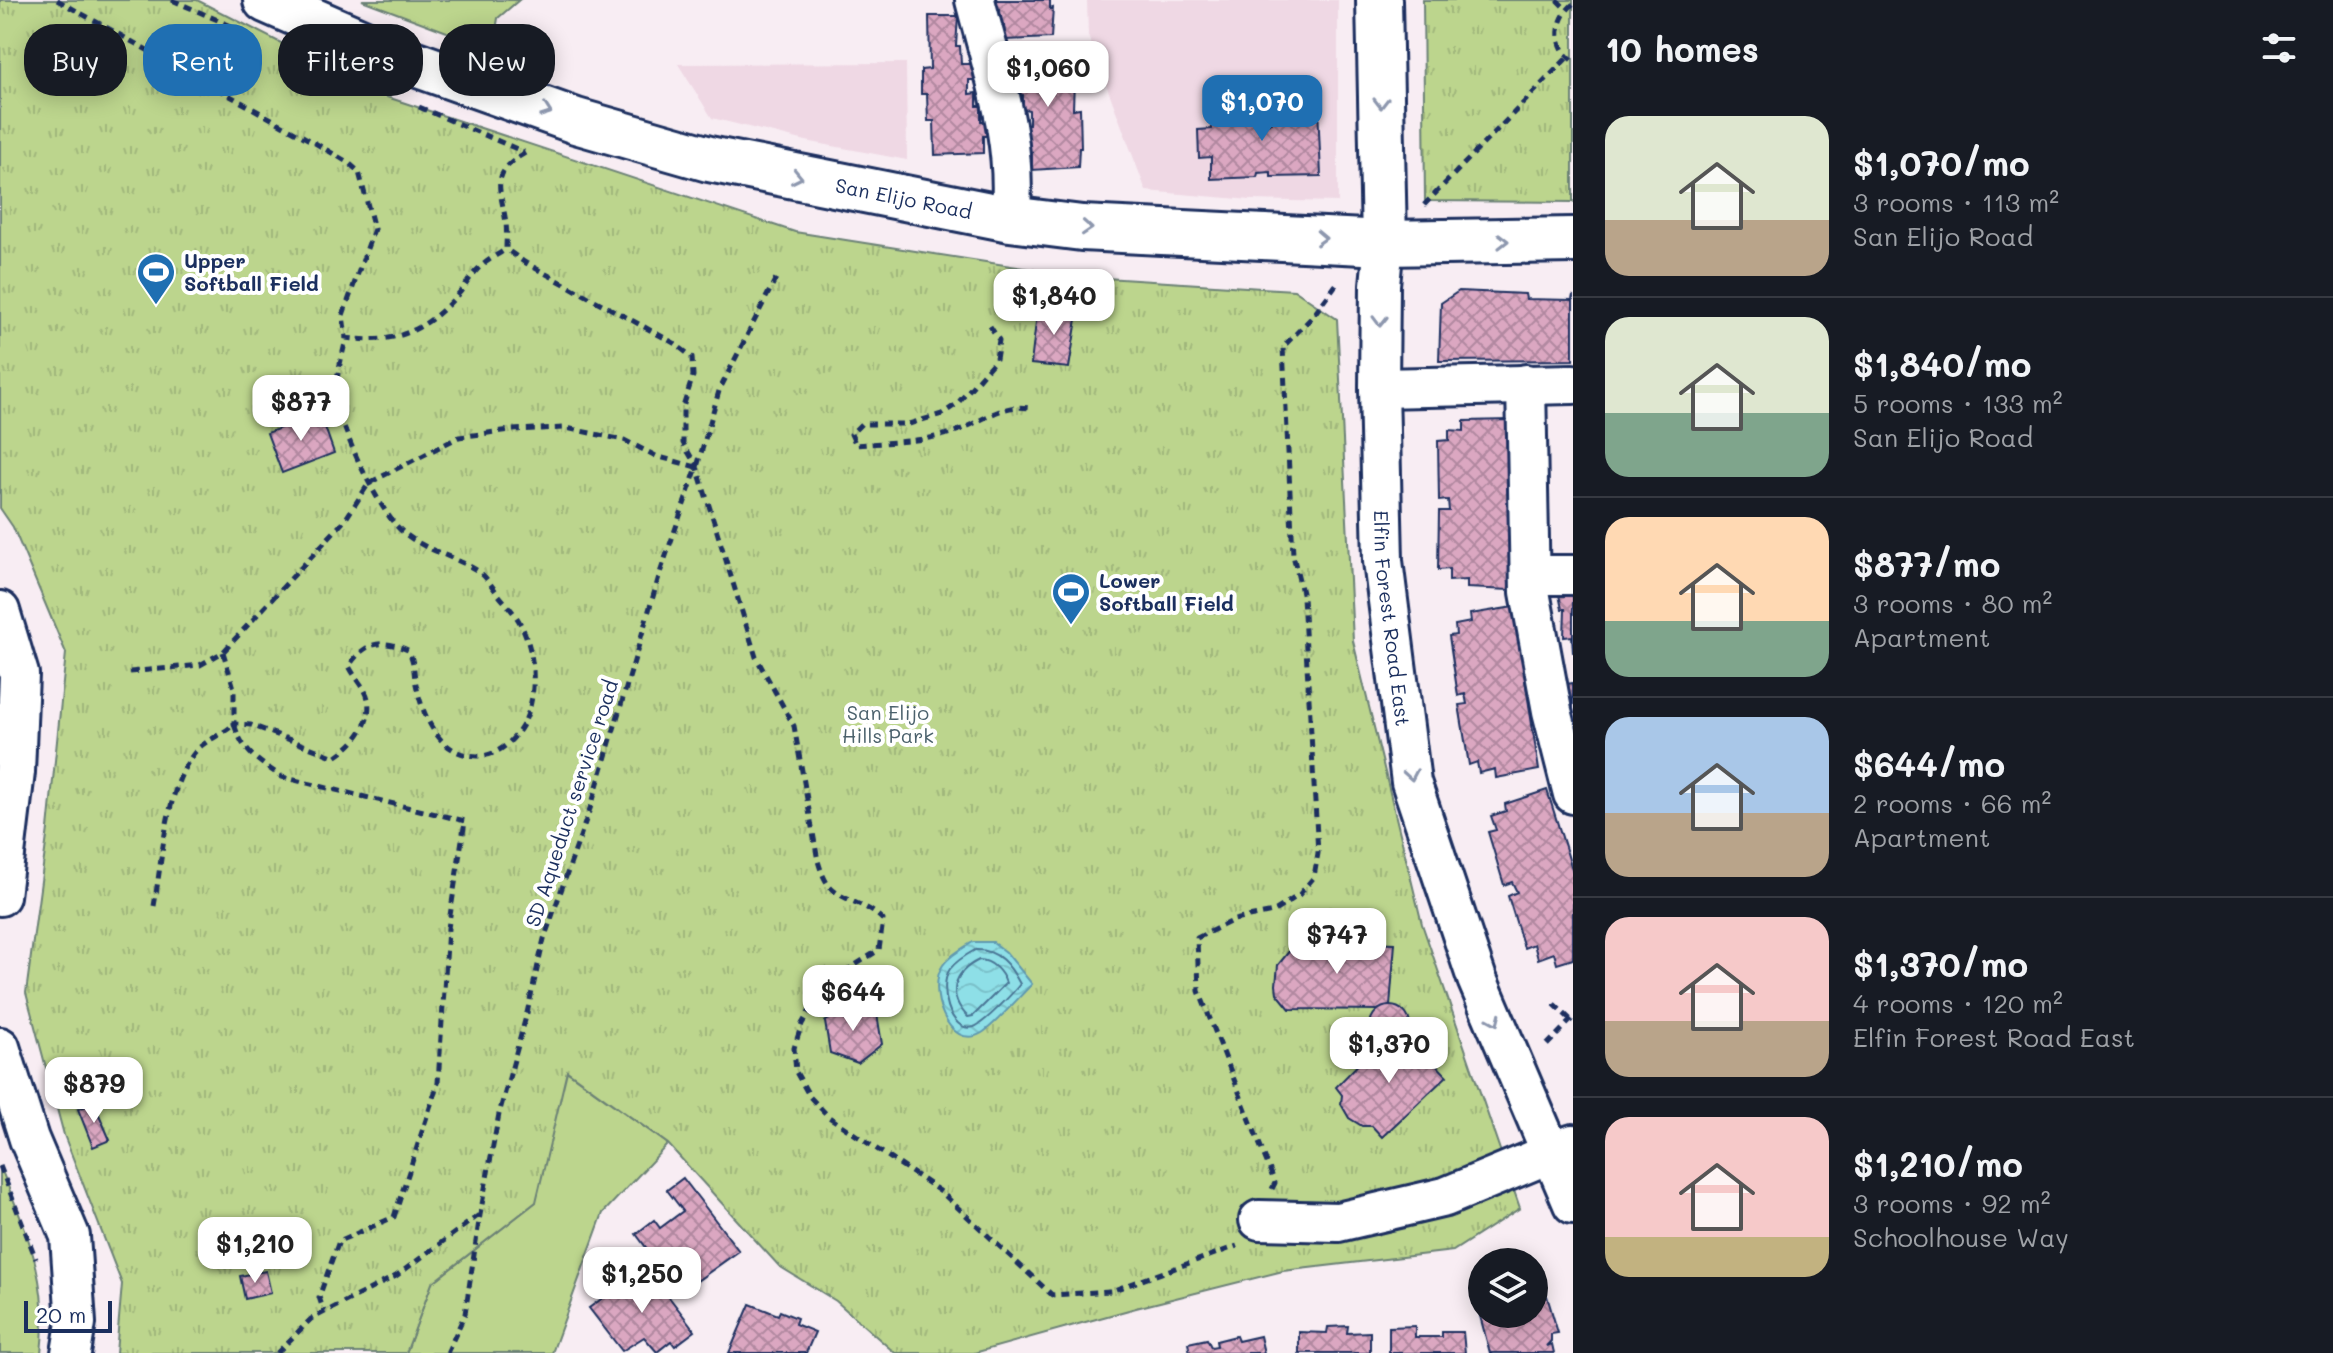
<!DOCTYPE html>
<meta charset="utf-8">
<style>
:root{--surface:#171b24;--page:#20242c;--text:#f1f3f6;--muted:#9ea1a6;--line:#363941;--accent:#1f6fb2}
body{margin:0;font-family:Mali,sans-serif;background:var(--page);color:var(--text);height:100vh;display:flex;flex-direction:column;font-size:30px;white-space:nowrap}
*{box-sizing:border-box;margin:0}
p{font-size:26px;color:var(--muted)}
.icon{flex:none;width:44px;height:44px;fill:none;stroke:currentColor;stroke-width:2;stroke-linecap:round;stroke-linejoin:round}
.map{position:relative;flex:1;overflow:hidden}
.drawer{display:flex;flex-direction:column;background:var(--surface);width:760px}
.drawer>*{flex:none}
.guide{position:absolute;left:24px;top:24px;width:760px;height:72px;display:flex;gap:16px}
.buttons{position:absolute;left:1468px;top:1248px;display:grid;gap:16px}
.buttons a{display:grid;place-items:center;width:80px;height:80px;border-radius:50%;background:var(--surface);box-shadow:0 4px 20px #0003;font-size:40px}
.scale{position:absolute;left:24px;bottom:20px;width:88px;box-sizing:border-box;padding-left:8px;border:4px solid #1b2f5e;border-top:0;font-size:22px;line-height:28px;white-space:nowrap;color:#1b2f5e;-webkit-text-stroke:6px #fff;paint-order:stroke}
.price{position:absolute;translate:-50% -68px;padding:0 18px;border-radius:16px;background:#fff;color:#222;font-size:26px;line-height:52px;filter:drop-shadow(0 2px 4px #0008)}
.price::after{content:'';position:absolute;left:50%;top:48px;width:24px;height:18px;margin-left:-12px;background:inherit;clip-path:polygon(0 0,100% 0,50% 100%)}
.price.current{background:var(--accent);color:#fff}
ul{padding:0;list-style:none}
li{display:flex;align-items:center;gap:24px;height:200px;padding:0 32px}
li+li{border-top:2px solid var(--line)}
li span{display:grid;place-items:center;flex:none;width:224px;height:160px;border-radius:24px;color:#555}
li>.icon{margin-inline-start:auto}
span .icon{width:96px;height:96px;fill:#fffc;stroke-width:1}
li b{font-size:34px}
h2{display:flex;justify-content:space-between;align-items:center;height:96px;padding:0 32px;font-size:34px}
.tag{padding:0 28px;border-radius:32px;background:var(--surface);box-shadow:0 4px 20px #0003;font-size:28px;line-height:72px}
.tag.current{background:var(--accent);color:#fff}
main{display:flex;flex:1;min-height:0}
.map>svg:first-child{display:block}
.built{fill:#efd8e4}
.grass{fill:#bcd58d;stroke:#6c8276;stroke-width:2}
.park{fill:url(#park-tufts);stroke:#6c8276;stroke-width:2}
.water{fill:url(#water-waves);stroke:#6099b0;stroke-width:2}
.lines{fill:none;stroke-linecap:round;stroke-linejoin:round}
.shore{stroke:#497595;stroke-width:2}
.building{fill:url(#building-cross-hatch);stroke:#1b2f5e;stroke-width:2}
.minor-casing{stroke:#1b2f5e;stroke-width:44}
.major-casing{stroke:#1b2f5e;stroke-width:50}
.path{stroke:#1b2f5e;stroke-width:5;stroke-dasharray:8 6;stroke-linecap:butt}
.minor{stroke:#fff;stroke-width:38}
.major{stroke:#fff;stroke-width:44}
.oneway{stroke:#8d97ae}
.labels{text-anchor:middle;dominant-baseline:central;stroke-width:8;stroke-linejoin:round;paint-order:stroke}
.street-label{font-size:20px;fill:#1b2f5e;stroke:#fff}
.poi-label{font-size:20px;font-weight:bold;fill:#1b2f5e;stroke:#fff;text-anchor:start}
.park-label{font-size:20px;fill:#4b616c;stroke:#fff}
</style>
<main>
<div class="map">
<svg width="1573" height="1353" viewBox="0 0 1573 1353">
<defs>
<pattern id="park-tufts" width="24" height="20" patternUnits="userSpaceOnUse" patternTransform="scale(2)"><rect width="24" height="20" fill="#bcd58d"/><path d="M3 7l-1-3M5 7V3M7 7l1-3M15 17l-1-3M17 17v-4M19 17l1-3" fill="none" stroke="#a1b77c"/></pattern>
<pattern id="water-waves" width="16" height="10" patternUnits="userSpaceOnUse" patternTransform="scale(2)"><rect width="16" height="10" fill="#8edfe7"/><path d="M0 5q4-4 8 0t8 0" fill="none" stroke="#7ac0c9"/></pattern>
<pattern id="building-cross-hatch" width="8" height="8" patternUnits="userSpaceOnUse" patternTransform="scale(2)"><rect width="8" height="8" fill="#dba7c1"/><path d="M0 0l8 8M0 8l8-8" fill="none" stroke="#b188a0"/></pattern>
</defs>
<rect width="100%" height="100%" fill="#f8edf3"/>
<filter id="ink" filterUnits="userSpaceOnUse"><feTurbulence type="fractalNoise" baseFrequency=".0125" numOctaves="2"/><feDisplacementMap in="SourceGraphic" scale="16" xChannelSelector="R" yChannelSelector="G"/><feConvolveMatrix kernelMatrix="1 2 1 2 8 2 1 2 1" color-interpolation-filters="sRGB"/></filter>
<g filter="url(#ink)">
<!-- built -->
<g class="built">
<polygon points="1087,0 1338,0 1338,202 1251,200 1146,191 1088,36"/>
<polygon points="906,63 907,160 806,141 712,118 678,64"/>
</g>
<!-- grass -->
<g class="grass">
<polygon points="362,0 519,0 498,18 496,30 508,55"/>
<polygon points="538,1000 568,1072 668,1144 603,1213 552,1353 406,1353 432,1283 536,1202"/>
<path d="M0,1166c26,66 50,114 41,187h-41z"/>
</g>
<!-- park -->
<g class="park">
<polygon points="0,0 197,0 387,97 795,232 1074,276 1294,290 1337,319 1353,641 1422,924 1520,1208 1453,1251 1283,1271 1136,1308 974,1353 895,1353 836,1301 779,1266 668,1144 567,1071 536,1202 432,1283 406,1353 116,1353 122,1284 64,1135 26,993 48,829 66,653 13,527 0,508"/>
<polygon points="1423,0 1573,0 1573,202 1425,201"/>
</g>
<!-- water -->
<path class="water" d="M973,942h20l13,10 26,32c-13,13 -36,40 -50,49 -34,20 -56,-45 -39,-68 7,-10 20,-17 30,-23z"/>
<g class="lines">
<!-- shore -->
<g class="shore">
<path d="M975,950c23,-1 35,15 45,34 -7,9 -35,39 -46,43 -25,7 -36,-42 -24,-58 6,-8 16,-14 25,-19z"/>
<path d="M979,960c13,0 23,12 27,23l-33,33 -5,1c-21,-21 -16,-44 11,-57z"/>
</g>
</g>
<!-- building -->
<g class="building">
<polygon points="995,0 1050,0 1050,9 1053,8 1051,38 1005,40 1004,25 1001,25 1000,9 995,10"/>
<polygon points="929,16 958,16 956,46 960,46 961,64 973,64 974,80 969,80 969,94 977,93 977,106 981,106 981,121 987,121 987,136 983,136 983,153 935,155 934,121 928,121 927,94 921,94 921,70 930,69"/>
<polygon points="1034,49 1064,49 1062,80 1074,80 1073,109 1080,108 1081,148 1079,148 1078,167 1032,170 1032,152 1027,153 1025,138 1025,124 1029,124 1029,110 1023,109 1023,95 1018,95 1018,80 1013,80 1013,66 1017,66 1017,50"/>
<polygon points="1254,107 1254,124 1271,123 1271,108 1318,107 1321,176 1271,177 1271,172 1258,173 1257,177 1211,179 1211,157 1199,158 1198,130 1212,129 1211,109"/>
<polygon points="1459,291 1525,294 1526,299 1572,300 1573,295 1573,360 1439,361 1441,303"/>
<polygon points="1038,305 1078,313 1069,368 1031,364"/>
<polygon points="320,413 334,453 282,473 267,433"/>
<polygon points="1509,420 1510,590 1467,588 1467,580 1449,581 1449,569 1438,570 1439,511 1449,511 1448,500 1439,501 1438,441 1449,440 1449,430 1464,431 1464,421"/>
<polygon points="1558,590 1573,590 1573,653 1572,636 1564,637 1565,609 1562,609"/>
<polygon points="1514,607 1539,770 1496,778 1495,769 1479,773 1477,762 1469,765 1459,705 1467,704 1465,694 1458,696 1449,636 1456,635 1455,625 1471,622 1470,614"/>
<polygon points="1573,683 1573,720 1561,685"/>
<polygon points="1547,790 1573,872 1573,959 1557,964 1554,953 1538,959 1534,944 1524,948 1508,896 1517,892 1512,882 1504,885 1488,832 1496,830 1491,816 1506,811 1505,804"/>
<polygon points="1292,940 1395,943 1390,1006 1378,1010 1290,1009 1277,993 1276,985 1278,965 1291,949"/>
<polygon points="849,1003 877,1014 882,1044 858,1063 830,1053 825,1022"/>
<circle cx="1390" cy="1026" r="20"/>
<polygon points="1408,1035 1447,1076 1382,1137 1372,1126 1362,1126 1349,1118 1341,1104 1342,1095 1336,1087 1379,1043 1392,1047 1399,1045"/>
<polygon points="94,1103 110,1140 93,1147 78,1109"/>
<polygon points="683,1178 739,1251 680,1293 636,1234 654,1220 660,1228 683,1211 667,1190"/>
<polygon points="646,1267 695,1331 675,1346 671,1341 657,1352 644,1337 622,1351 589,1308 611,1292 613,1295 631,1282 634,1286 638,1283 633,1276"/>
<polygon points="266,1271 271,1293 245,1299 240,1276"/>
<polygon points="1547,1296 1558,1333 1551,1334 1551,1341 1546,1346 1552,1344 1554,1353 1490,1353 1480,1316 1487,1314 1534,1314 1534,1300"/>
<polygon points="750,1304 778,1315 780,1311 797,1318 795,1324 815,1332 806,1353 729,1353"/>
<polygon points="1348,1326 1347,1333 1370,1332 1370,1353 1299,1353 1299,1332 1327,1333 1328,1327"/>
<polygon points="1415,1326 1415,1337 1442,1337 1442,1332 1463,1332 1465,1353 1389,1353 1389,1327"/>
<polygon points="1236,1336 1238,1341 1260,1336 1264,1353 1190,1353 1188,1343 1207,1339 1211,1347 1217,1346 1216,1341"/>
</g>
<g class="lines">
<!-- minor casing -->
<g class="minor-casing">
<g id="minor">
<path d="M975,0c18,72 44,143 35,219"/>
<path id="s1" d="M1384,243l-4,42 -1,103 4,173 28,221 66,197 96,225"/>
<polyline points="1526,384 1530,592 1552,711 1573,794"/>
<polyline points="1379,388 1573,384"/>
<polyline points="1530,575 1573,575"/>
<polyline points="0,611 19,674 15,772 0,896"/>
<polyline points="0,1047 29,1139 70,1236 76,1323 71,1353"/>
<polyline points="1259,1220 1338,1222 1445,1197 1573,1144"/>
</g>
</g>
<!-- major casing -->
<g class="major-casing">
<g id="major">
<path id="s2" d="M266,0l130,57 180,64 133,38 301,60 72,9 302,15 189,-3"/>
<polyline points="1379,0 1384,243"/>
</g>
</g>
<!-- path -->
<g class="path">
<polyline points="57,0 315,143 349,163 359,172 374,229 343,315 346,338"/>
<polyline points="172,0 245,32"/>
<polyline points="1557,0 1567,10"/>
<path d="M1573,4c-18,16 -20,42 0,57"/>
<polyline points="419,107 524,152"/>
<path d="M525,153c-37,22 -24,35 -19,70 1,9 0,18 0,26l18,13 150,81 18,14 1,19 -10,31v36l14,24 59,190 38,69 24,135c3,10 7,22 15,29 16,13 33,13 50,30l-4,30 -41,26 -25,29 -11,19 -8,24 2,24 14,25 19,20 112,75 111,103 59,-4 126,-45"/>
<polyline points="1424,205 1568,57"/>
<path d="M990,326l9,14 -3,19 -39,45 -15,10 -33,10h-48l-10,10 5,11c32,-3 68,-3 98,-13 27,-9 46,-29 75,-24"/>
<path d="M223,652l11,36v36l17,1 84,32c19,-12 38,-34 33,-58 -2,-11 -14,-22 -19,-33 17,-25 32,-27 59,-16 7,12 5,21 8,34 7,33 23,72 62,72 19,0 33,-13 43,-28 18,-29 15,-76 -1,-105 -5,-10 -15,-20 -22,-29 -6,-7 -12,-18 -20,-23 -27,-17 -62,-22 -83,-47 -20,-23 -59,-103 -59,-132 0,-18 7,-37 10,-54 51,7 81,-8 115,-47 5,-6 9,-14 15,-20 8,-9 20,-15 30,-22"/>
<polyline points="130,672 200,665 223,652 345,520 369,483 459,437 510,430 566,428 624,440 656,456 696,467"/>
<path d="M154,906c8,-45 12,-119 41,-154 11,-13 28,-17 39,-28 10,30 23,36 48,53l183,44 -17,107 -10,155 -44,134 -55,24 -20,56 5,15"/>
<polyline points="1554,1004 1572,1021"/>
<polyline points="1547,1045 1573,1018"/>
<polyline points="0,1166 36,1259"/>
<polyline points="1272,1189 1275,1183 1199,991 1197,938 1234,920 1273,912 1299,895 1314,877 1318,853 1303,597 1293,555 1283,347 1313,316 1338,282"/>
<polyline points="277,1353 311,1319 396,1276 479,1215"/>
<polyline points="447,1353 465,1314 480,1215 499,1114 527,1013 544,939 593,800 660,573 697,467 719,391 776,278"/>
</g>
<!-- minor -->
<use href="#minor" class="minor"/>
<!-- major -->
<use href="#major" class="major"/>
</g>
<!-- one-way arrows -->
<defs><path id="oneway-chevron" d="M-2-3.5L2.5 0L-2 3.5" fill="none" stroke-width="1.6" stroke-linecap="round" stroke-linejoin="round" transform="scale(2)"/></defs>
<g class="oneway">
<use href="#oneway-chevron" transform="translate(1381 103) rotate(90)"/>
<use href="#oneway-chevron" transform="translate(546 111) rotate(20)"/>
<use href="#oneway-chevron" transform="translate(797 177) rotate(12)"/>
<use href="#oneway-chevron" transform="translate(1087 228) rotate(4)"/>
<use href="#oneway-chevron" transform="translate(1321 238) rotate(2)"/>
<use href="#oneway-chevron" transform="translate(1503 241)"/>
<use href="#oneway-chevron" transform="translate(1380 321) rotate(91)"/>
<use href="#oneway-chevron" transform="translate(1411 775) rotate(80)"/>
<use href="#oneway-chevron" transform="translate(1495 1020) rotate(66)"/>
</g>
</g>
<!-- icons -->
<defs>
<g id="stadium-pin" transform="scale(2)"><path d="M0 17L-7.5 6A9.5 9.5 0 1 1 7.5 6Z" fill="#1f6fb2" stroke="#fff"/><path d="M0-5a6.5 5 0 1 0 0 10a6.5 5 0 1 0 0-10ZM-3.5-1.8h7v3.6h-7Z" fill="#fff"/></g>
</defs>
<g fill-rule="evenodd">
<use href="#stadium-pin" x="156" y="272"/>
<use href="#stadium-pin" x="1071" y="592"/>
</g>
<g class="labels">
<!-- street labels -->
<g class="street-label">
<text stroke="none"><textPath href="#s2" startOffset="670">San Elijo Road</textPath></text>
<text stroke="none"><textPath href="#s1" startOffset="376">Elfin Forest Road East</textPath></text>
<text transform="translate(571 803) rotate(-72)">SD Aqueduct service road</text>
</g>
<!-- poi labels -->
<g class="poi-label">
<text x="184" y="260">Upper<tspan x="184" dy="23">Softball Field</tspan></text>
<text x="1099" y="580">Lower<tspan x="1099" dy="23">Softball Field</tspan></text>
</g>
<!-- park labels -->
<g class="park-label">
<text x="888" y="712">San Elijo<tspan x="888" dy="23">Hills Park</tspan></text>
</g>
</g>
</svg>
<div class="buttons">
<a><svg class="icon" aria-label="layers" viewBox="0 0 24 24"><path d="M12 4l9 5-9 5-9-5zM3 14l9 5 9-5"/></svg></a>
</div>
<div class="scale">20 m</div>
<b class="price" style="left:1048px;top:109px">$1,060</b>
<b class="price current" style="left:1262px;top:143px">$1,070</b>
<b class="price" style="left:1054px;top:337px">$1,840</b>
<b class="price" style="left:301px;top:443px">$877</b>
<b class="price" style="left:1337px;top:976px">$747</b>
<b class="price" style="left:853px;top:1033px">$644</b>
<b class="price" style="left:1389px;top:1085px">$1,370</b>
<b class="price" style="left:94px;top:1125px">$879</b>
<b class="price" style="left:255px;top:1285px">$1,210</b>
<b class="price" style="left:642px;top:1315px">$1,250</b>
<div class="guide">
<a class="tag">Buy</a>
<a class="tag current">Rent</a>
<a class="tag">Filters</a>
<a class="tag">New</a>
</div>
</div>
<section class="drawer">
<h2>10 homes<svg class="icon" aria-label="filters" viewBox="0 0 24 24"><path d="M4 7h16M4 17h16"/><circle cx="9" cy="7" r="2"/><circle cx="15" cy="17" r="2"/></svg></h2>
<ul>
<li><span style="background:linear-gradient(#dfe7d0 65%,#b9a48a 0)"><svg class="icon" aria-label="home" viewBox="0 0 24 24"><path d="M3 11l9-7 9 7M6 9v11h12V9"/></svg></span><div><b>$1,070/mo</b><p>3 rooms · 113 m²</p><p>San Elijo Road</p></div></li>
<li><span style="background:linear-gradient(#dfe7d0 60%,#7fa58c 0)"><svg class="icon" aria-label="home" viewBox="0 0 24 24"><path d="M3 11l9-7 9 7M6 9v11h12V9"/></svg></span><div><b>$1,840/mo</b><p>5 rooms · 133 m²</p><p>San Elijo Road</p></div></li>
<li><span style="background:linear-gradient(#ffd9b3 65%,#7fa58c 0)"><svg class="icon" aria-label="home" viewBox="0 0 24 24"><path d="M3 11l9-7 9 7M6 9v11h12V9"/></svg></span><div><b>$877/mo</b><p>3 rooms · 80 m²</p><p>Apartment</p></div></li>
<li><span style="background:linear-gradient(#a9c7e8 60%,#b9a48a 0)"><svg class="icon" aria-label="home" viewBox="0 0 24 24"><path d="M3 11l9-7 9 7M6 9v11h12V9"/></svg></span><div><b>$644/mo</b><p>2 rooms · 66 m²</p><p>Apartment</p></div></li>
<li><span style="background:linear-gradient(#f6c9c9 65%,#b9a48a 0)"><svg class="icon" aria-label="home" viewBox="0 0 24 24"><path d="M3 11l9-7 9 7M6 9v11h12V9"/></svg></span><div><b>$1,370/mo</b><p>4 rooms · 120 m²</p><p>Elfin Forest Road East</p></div></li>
<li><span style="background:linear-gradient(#f6c9c9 75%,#c2b280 0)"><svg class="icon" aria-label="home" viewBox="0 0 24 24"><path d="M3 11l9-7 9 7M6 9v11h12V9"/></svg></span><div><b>$1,210/mo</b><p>3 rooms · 92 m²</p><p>Schoolhouse Way</p></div></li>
</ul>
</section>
</main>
